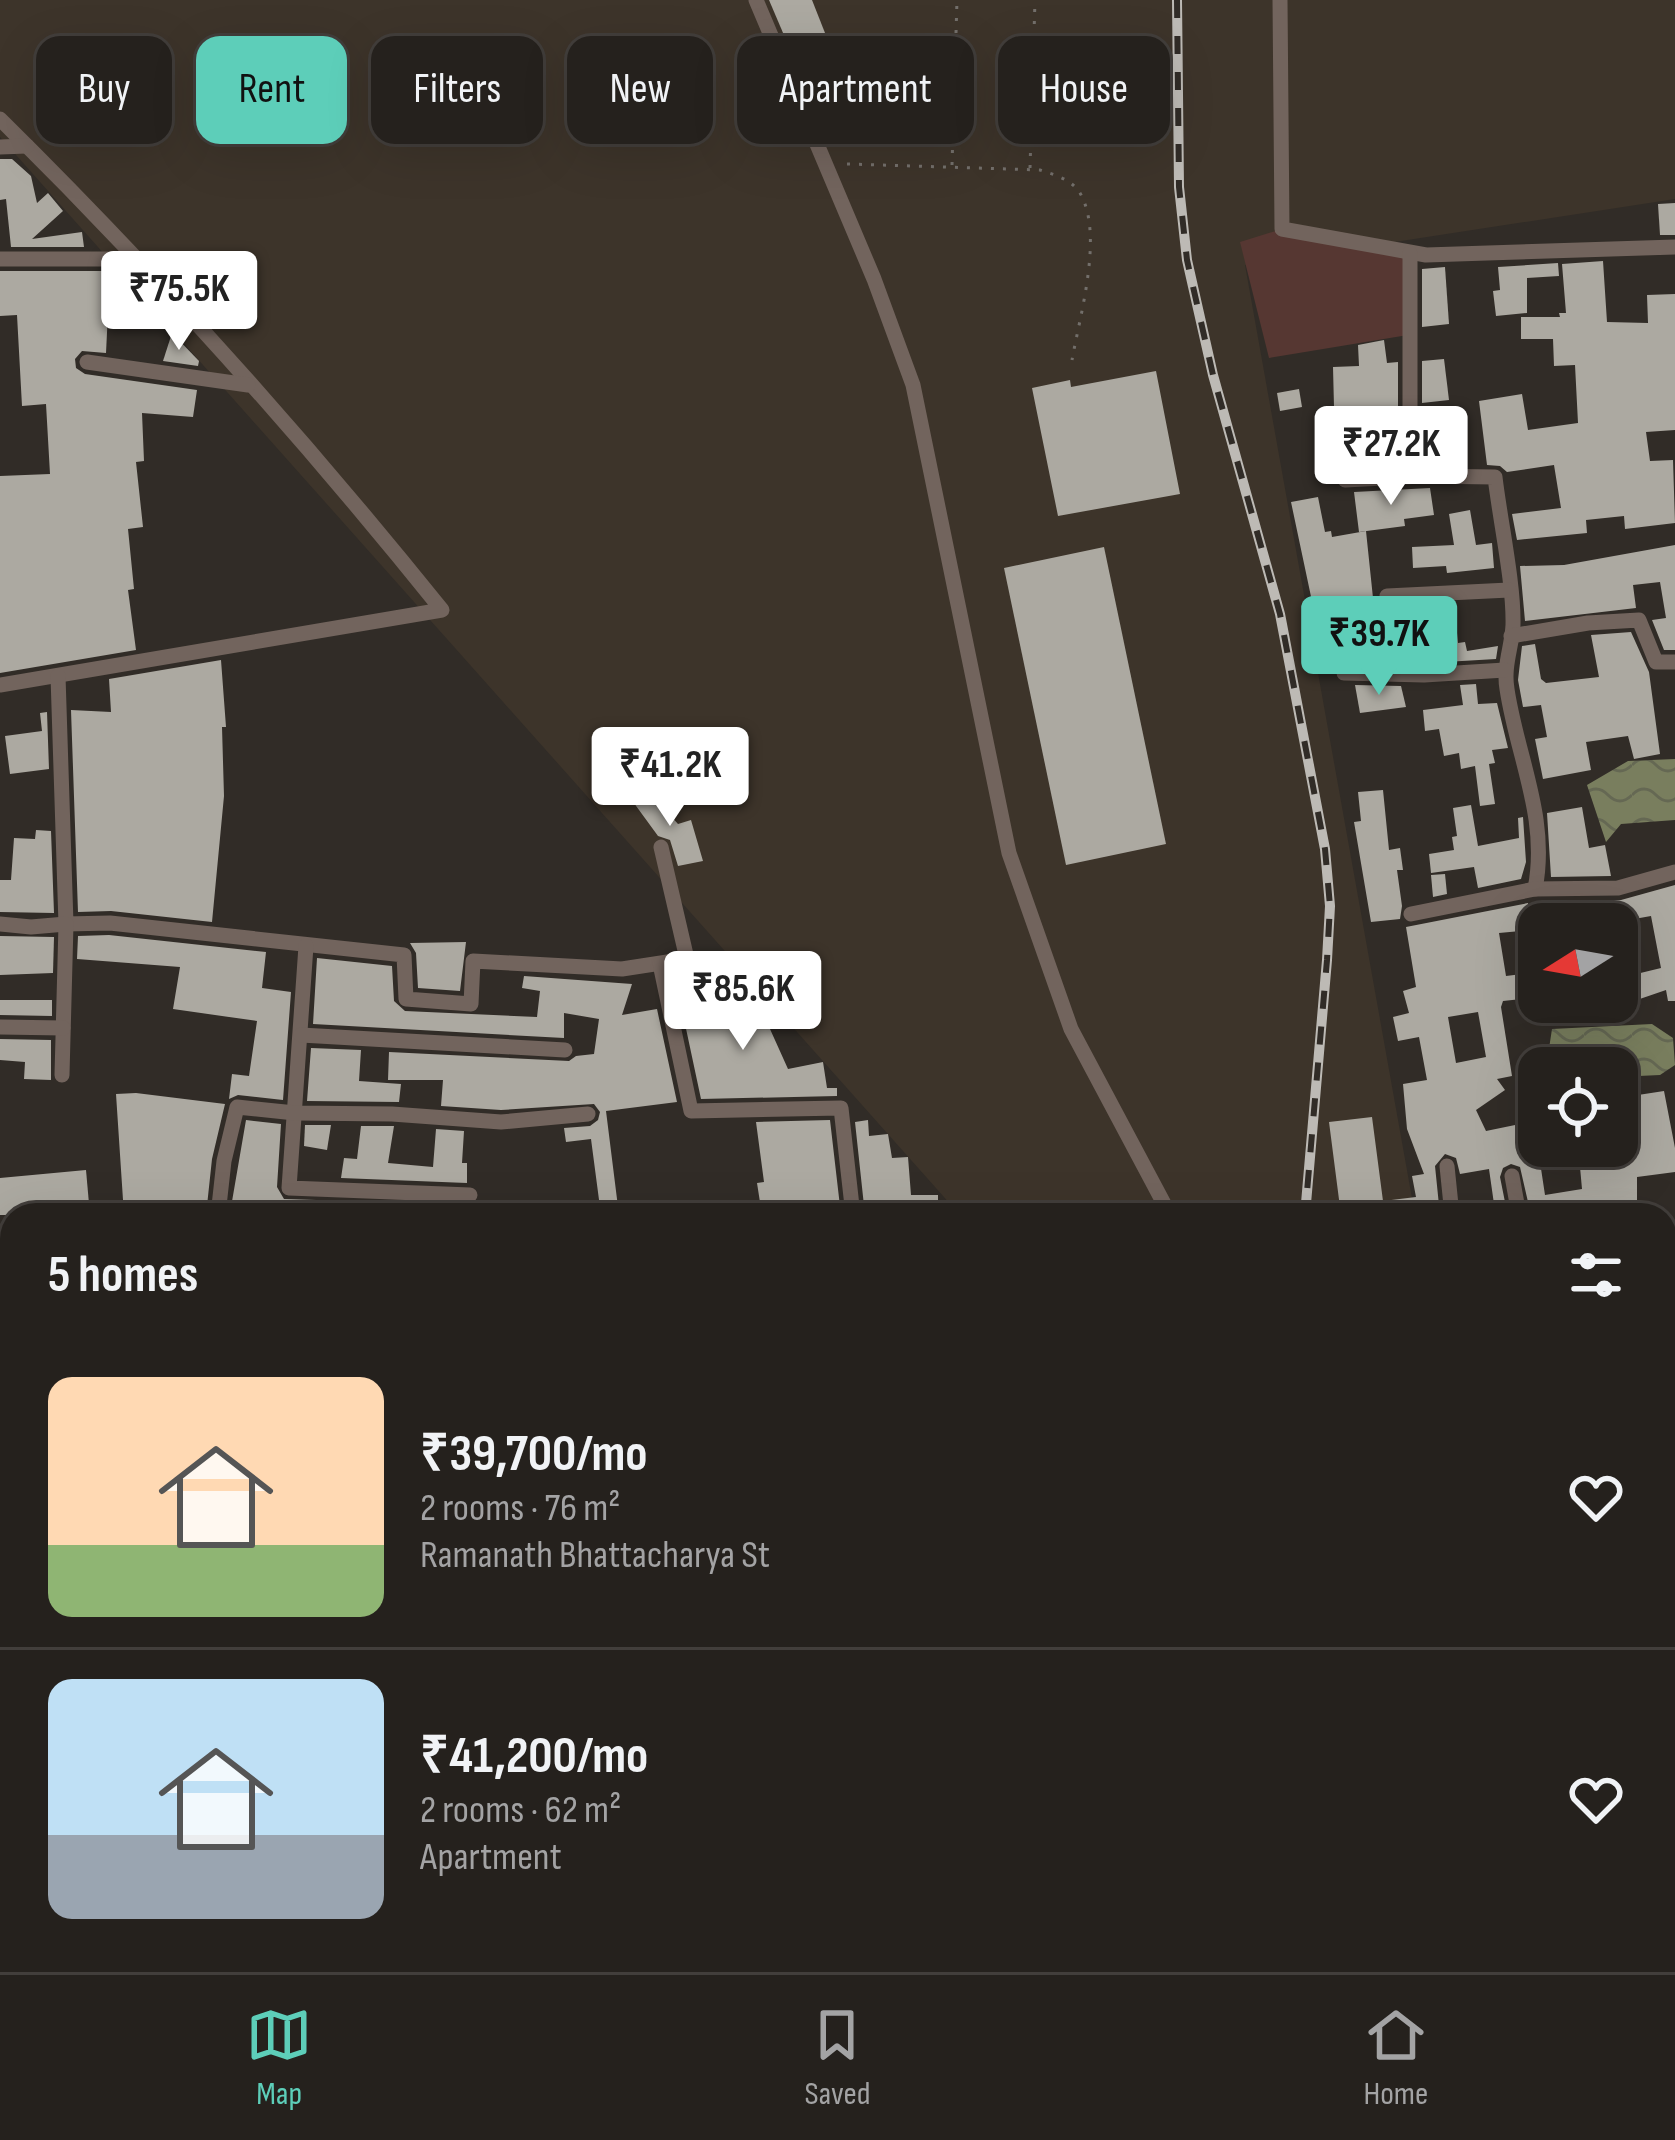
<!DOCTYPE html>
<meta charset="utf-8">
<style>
:root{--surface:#25211d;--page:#2d2926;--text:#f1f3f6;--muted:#a3a3a4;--line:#423e3b;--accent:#5dceb9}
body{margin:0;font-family:"Sofia Sans Condensed",sans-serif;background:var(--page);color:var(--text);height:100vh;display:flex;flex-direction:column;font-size:45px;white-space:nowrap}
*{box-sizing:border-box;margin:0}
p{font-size:39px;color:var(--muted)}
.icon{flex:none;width:66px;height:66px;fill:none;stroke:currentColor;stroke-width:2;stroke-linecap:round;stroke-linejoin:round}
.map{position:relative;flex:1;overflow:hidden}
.details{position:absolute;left:0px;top:1203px;width:1677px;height:771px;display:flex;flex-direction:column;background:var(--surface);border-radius:36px 36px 0 0;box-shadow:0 12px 48px #0002,0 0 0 3px var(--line)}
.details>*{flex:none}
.top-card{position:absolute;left:36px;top:36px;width:1605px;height:108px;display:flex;gap:24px}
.needle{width:78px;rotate:259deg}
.controls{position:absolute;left:1518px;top:903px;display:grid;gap:24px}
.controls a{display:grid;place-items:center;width:120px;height:120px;border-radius:24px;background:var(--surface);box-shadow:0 12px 48px #0002,0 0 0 3px var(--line);font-size:60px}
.price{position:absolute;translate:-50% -102px;padding:0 27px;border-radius:12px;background:#fff;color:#222;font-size:39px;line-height:78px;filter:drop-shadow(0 3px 6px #0008)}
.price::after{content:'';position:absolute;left:50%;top:72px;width:36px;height:27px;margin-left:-18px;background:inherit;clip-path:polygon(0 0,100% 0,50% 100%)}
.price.active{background:var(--accent);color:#111}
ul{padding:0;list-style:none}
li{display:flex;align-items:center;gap:36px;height:300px;padding:0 48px}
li+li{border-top:3px solid var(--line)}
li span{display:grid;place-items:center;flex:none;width:336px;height:240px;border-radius:24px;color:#555}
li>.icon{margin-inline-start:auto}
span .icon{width:144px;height:144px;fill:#fffc;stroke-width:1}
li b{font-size:51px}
h2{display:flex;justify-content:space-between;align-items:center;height:144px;padding:0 48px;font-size:51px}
.tag{padding:0 42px;border-radius:24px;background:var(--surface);box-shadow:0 12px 48px #0002,0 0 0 3px var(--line);font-size:42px;line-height:108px}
.tag.active{background:var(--accent);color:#111}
.menu{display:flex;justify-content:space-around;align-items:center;height:168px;border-top:3px solid var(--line);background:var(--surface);font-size:33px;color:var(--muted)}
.menu a{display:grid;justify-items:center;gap:6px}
.menu .active{color:var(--accent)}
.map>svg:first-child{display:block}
.built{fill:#3d342a}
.grass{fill:#563732}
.water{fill:url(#water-waves)}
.building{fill:#aca9a1;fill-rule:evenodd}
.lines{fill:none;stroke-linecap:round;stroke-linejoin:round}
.path{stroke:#736f6b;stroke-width:3;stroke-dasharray:3 9;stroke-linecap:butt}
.lane{stroke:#72645d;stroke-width:8}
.street{stroke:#72645d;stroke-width:15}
.rail-casing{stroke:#bdbab5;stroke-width:10}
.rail{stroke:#312c27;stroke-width:6;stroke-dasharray:18;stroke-linecap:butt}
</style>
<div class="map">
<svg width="1675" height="1972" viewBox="0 0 1675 1972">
<defs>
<pattern id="water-waves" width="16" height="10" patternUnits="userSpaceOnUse" patternTransform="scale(3)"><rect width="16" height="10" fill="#797e5e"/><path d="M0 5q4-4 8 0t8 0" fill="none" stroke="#656853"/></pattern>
</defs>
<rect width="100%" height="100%" fill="#312c27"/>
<!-- built -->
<g class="built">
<polygon points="0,0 1675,0 1675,199 1245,265 1415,1215 960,1215 0,137"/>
<polygon points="1665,1264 1675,1265 1675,1972 497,1972 495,1962 1665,1962"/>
</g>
<!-- grass -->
<polygon class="grass" points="1282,229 1410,253 1408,335 1269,358 1240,242"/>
<!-- water -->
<g class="water">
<polygon points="1675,759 1675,820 1621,824 1606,842 1587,785 1628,761"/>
<polygon points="1652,1024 1673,1038 1675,1065 1660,1075 1617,1077 1617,1068 1546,1068 1552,1029"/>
</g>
<!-- building -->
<g class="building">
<polygon points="769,0 812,0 855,109 821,122"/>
<polygon points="0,159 12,159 31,176 37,203 48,193 63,211 32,239 82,232 84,247 11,247 6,199 0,200"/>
<polygon points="1675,203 1675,235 1660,235 1658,204"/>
<polygon points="1603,261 1607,322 1648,323 1647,295 1675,294 1675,430 1646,432 1650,461 1673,460 1675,523 1625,529 1624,516 1586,520 1587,533 1517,540 1512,514 1561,508 1554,465 1507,472 1500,466 1487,465 1479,401 1522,394 1528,430 1578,423 1575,365 1554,366 1553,339 1521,339 1521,317 1560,317 1559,313 1566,313 1562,264"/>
<polygon points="1558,263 1559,276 1527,278 1527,313 1496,316 1493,291 1500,290 1498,267"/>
<polygon points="1445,267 1449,324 1422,327 1422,269"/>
<polygon points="0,271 110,271 106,353 82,351 75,359 76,368 85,374 197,390 193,417 142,413 144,461 136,462 143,527 128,529 134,589 128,590 136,650 0,673 0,476 50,474 46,404 22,406 17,315 0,316"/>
<polygon points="128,284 154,313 141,325 115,296"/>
<polygon points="172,333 199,361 198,366 163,361"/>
<polygon points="1384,340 1387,363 1398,362 1398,407 1334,407 1333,367 1359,366 1358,345"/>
<polygon points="1444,359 1449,400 1422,403 1422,361"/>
<polygon points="1156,371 1180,494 1058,516 1032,388 1070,380 1071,387"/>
<polygon points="1299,389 1302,407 1280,411 1277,393"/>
<polygon points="1371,434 1375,466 1344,468 1334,474 1330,439"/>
<polygon points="1430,488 1434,515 1404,519 1405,526 1359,532 1354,492"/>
<polygon points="1318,497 1325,532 1331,531 1332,537 1366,531 1373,598 1313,606 1291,502"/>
<polygon points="1470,510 1476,545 1492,543 1494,568 1447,573 1446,566 1413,568 1412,547 1454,545 1449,514"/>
<polygon points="1675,545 1675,650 1664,650 1652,620 1666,618 1660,582 1633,585 1636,608 1525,621 1520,566 1564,565"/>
<polygon points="1104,547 1166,844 1066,865 1004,568"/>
<polygon points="1631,632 1649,672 1660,754 1634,759 1628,736 1586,742 1591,770 1543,779 1535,739 1547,737 1541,705 1523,707 1518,680 1522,646 1535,644 1541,679 1546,683 1599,677 1591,635"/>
<polygon points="1388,633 1393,655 1372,662 1341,662 1338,643"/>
<polygon points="1457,633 1458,643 1465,642 1467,651 1498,646 1496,659 1445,662 1440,634"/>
<polygon points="221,660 226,727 222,727 224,796 212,922 111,911 78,912 71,710 111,712 109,679"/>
<polygon points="1476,684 1478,704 1497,703 1508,748 1492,750 1495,763 1489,764 1495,804 1480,806 1475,766 1461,769 1459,753 1444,756 1439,729 1425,731 1423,710 1463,705 1460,685"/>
<polygon points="1355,685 1401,686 1406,707 1360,713"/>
<polygon points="47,712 49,769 10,774 5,736 42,731 40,713"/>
<polygon points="645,787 678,824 691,820 703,861 678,866 670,840 658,836 631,799"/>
<polygon points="1383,790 1389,850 1400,848 1403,870 1397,870 1402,906 1400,919 1371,922 1354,822 1361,821 1358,792"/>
<polygon points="1471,805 1478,846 1519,838 1518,818 1523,817 1526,862 1521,879 1478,888 1474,867 1431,873 1429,854 1454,850 1452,837 1457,836 1453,808"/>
<polygon points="1582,807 1589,848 1605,845 1611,876 1551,877 1547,813"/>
<polygon points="36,830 51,831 54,913 0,912 0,880 11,880 14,838 35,839"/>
<polygon points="1445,874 1447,894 1433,897 1431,875"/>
<polygon points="1675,885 1675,1001 1668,1001 1666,990 1631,1002 1624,977 1661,968 1651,916 1606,924 1575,924 1571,901 1621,900"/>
<path d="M1528,903l2,27 -31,3 7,43 33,-4v25l-36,4 -2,6 11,69 -15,3 8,11 -29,20 10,21 53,-11v26l74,3 4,-1v-28l24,-4 -3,-21 26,-4 11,57v24l-38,5v27l-55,3 -1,8h-50l-11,-48 -9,-3 -8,4 -3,9 5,25 -11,2 -5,-35 -29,5 -4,-16 -11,-4 -10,12 5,49h-99l-12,-93 43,-5 11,84 33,-4 -4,-21 12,-2 -17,-45 -4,-45 24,-4 -8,-43 -21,4 -5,-24 16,-4 -6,-22 13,-4 -10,-60zM1478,1012l8,45 -30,6 -8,-46zM1579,1156l3,33 -37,6 -5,-33z"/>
<polygon points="109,935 266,952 262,988 291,992 283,1100 238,1095 229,1099 232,1074 249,1076 257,1021 173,1009 180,967 77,959 78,936"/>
<polygon points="0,936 54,937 53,973 0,975"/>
<polygon points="466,942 460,991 418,988 416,953 410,943"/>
<polygon points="317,958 392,966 394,1001 405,1011 537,1017 540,991 522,988 524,976 632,984 622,1015 657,1009 677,1102 606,1111 619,1215 601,1215 591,1139 566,1142 564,1128 590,1126 598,1120 600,1112 594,1104 501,1110 441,1106 443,1080 388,1080 389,1052 569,1061 576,1056 594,1054 599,1019 564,1013 564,1038 313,1024"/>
<polygon points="709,982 720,1018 773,1005 778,1027 770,1029 788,1069 823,1062 827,1088 837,1088 837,1096 701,1099 678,991"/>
<polygon points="0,1000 52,1000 52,1016 0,1015"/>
<polygon points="1540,1002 1564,1002 1566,1018 1543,1022"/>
<polygon points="0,1039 51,1040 51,1080 24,1079 25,1062 0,1060"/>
<polygon points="311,1048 361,1050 359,1081 401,1084 399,1102 307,1101"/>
<polygon points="136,1093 225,1104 212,1159 206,1215 124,1215 116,1094"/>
<polygon points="246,1120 281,1124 277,1187 284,1199 477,1205 477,1215 230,1213"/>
<polygon points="830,1120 841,1215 762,1215 757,1183 764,1182 756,1122"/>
<polygon points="868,1120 869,1136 888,1134 892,1158 908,1157 911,1195 938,1195 938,1215 865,1215 855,1122"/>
<polygon points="305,1125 331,1125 327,1150 304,1146"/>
<polygon points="361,1126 394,1126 388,1163 433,1167 436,1129 464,1131 462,1163 467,1163 467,1183 341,1178 344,1158 357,1159"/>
<polygon points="86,1170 90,1215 0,1215 0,1178"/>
</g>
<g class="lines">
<!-- path -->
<g class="path">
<path d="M847,164l193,6c15,5 31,9 40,23 24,41 0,122 -8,167"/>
<polyline points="952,165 957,0"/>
<polyline points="1030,168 1035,0"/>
</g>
<!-- lane -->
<polyline class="lane" points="1665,1728 1675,1727"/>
<!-- street -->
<g class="street">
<polyline points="756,0 874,279 913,385 1009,853 1071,1029 1170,1215"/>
<polyline points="1280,0 1282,229 1426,255 1675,247"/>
<path d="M0,119c154,152 306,322 442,491l-442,75"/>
<polyline points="0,147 27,146"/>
<path d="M1410,253v188l12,35 73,1c5,43 19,107 18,148 -1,22 -10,41 -6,64 10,68 42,129 28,200"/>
<polyline points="0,259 134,259"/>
<polyline points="87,362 248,385"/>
<polyline points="1345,480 1422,476"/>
<polyline points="1387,596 1509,590"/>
<polyline points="1511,636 1588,623 1639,620 1656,662 1675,662"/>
<polyline points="1344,673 1424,675 1505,670"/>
<polyline points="58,676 66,924 110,923 404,955 406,999 471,1004 473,961 622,969 687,959 661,847"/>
<polyline points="1411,914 1535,889 1618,888 1675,872"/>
<polyline points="0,924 31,927 66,924 62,1075"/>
<polyline points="306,946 289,1188 470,1195"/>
<polyline points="660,964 691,1111 841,1108 853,1215"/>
<polyline points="0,1027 63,1028"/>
<polyline points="301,1035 565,1050"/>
<polyline points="1447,1166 1452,1215"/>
<polyline points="1512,1176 1519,1215"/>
<polyline points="218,1215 224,1161 237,1107 295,1113 392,1114 501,1122 588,1114"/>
<polyline points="1665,1255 1675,1256"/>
<polyline points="1665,1467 1675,1465"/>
<polyline points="1665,1594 1675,1599"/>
<polyline points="0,1853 12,1846"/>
<polyline points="0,1917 12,1920"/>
<polyline points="490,1962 492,1972"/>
<polyline points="1196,1962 1201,1972"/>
</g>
<!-- rail casing -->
<g class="rail-casing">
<g id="rail">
<polyline points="1177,0 1179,187 1187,260 1213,375 1280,614 1325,849 1330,906 1327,960 1305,1215"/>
<polyline points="1308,1972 1308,1962"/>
</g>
</g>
<!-- rail -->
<use href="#rail" class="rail"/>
</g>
</svg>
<div class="controls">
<a><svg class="needle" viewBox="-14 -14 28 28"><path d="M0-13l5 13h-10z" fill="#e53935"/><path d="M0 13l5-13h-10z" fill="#a3a3a4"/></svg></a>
<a><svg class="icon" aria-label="locate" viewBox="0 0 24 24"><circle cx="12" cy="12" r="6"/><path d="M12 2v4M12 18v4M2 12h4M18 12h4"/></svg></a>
</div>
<b class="price" style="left:179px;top:353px">₹75.5K</b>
<b class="price" style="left:1391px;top:508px">₹27.2K</b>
<b class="price active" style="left:1379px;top:698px">₹39.7K</b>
<b class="price" style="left:670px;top:829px">₹41.2K</b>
<b class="price" style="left:743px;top:1053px">₹85.6K</b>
<div class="top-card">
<a class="tag">Buy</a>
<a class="tag active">Rent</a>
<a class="tag">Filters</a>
<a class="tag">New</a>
<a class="tag">Apartment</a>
<a class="tag">House</a>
</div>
<section class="details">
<h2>5 homes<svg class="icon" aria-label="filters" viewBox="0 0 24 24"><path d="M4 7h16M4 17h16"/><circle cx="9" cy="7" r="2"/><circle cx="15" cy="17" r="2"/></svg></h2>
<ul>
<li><span style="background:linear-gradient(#ffd9b3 70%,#8fb573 0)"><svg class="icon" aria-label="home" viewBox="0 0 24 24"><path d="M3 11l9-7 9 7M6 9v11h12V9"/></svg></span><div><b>₹39,700/mo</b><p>2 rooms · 76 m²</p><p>Ramanath Bhattacharya St</p></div><svg class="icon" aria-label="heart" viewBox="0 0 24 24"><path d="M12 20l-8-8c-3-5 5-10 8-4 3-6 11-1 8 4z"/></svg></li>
<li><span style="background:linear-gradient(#bfe0f5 65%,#9aa5b1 0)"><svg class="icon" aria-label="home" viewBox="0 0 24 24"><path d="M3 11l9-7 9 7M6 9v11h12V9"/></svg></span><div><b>₹41,200/mo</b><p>2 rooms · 62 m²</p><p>Apartment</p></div><svg class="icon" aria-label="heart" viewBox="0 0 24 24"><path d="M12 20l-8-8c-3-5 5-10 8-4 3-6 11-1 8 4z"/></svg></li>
</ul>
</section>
</div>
<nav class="menu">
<a class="active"><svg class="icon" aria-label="map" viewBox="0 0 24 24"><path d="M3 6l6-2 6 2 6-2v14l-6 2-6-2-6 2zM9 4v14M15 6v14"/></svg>Map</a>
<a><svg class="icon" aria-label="saved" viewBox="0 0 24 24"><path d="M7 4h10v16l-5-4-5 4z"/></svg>Saved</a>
<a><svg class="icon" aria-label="home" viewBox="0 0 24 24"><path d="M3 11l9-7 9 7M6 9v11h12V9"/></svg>Home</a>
</nav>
